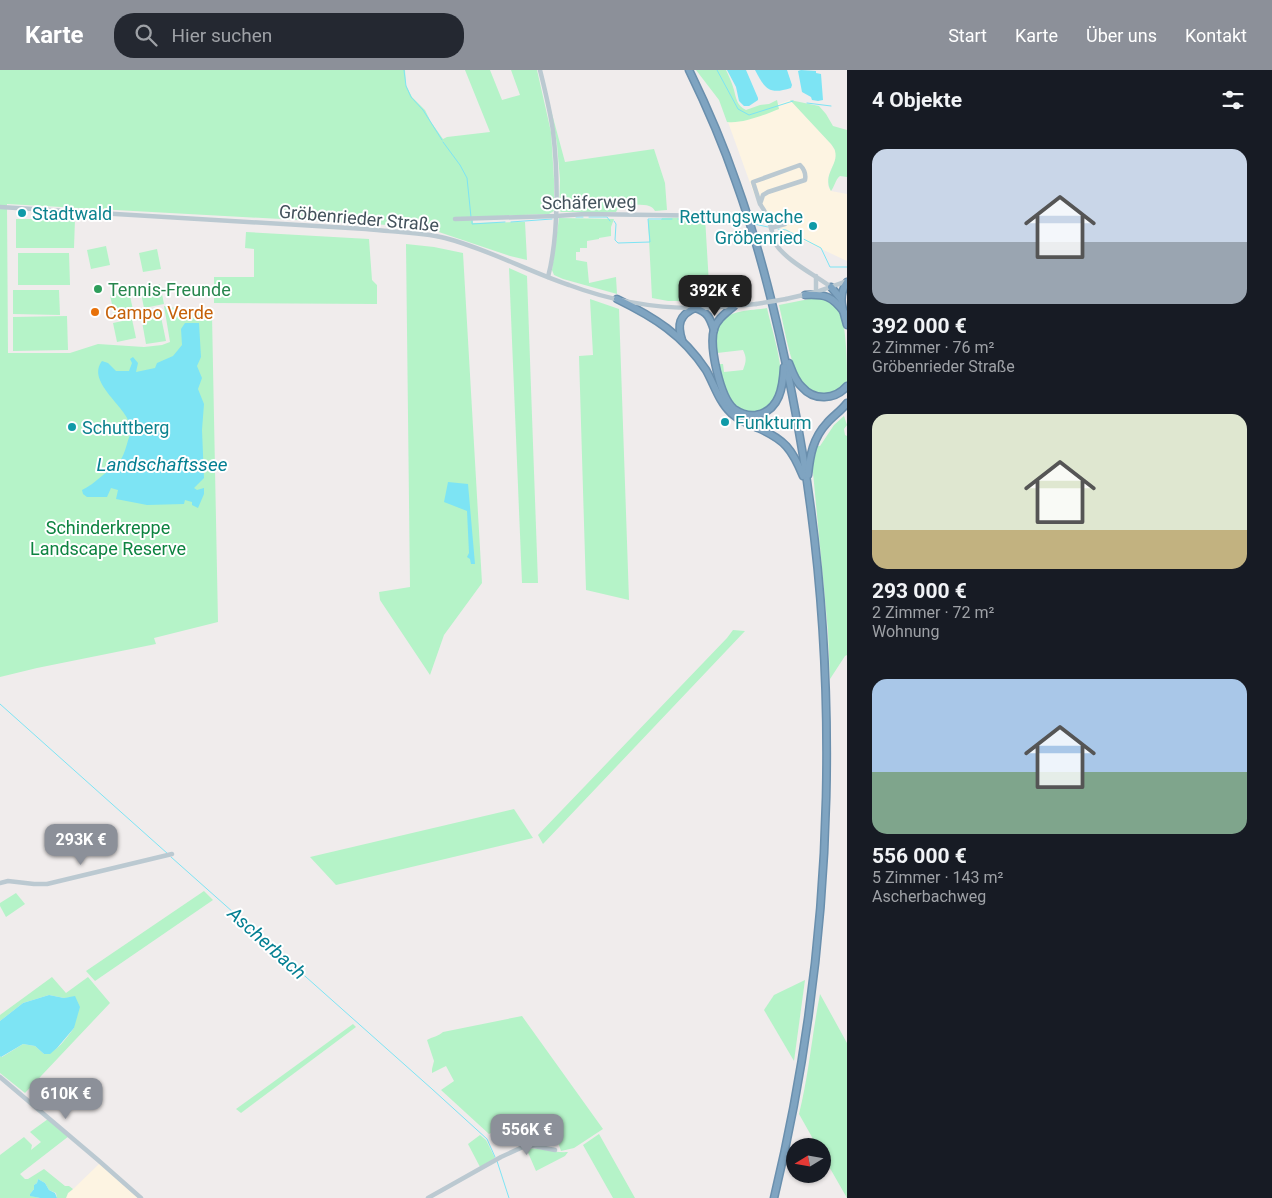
<!DOCTYPE html>
<html lang="de">
<meta charset="utf-8">
<style>
:root{--surface:#171b24;--page:#242831;--text:#f1f3f6;--muted:#9ea1a6;--accent:#8c9099}
body{margin:0;font-family:Roboto,sans-serif;background:var(--page);color:var(--text);height:100vh;display:flex;flex-direction:column;font-size:19px;white-space:nowrap}
*{box-sizing:border-box;margin:0}
p{font-size:16px;color:var(--muted)}
.icon{flex:none;width:28px;height:28px;fill:none;stroke:currentColor;stroke-width:2;stroke-linecap:round;stroke-linejoin:round}
.map{position:relative;flex:1;overflow:hidden}
.sheet{display:flex;flex-direction:column;background:var(--surface);width:425px}
.sheet>*{flex:none}
.needle{width:32px;rotate:259deg}
.fabs{position:absolute;left:786px;top:1068px;display:grid;gap:10px}
.fabs a{display:grid;place-items:center;width:45px;height:45px;border-radius:50%;background:var(--surface);box-shadow:0 1px 4px #0004;font-size:25px}
.price{position:absolute;translate:-50% -42px;padding:0 11px;border-radius:10px;background:var(--accent);color:#fff;font-size:16px;line-height:32px;filter:drop-shadow(0 1px 2px #0008)}
.price::after{content:'';position:absolute;left:50%;top:30px;width:15px;height:11px;margin-left:-8px;background:inherit;clip-path:polygon(0 0,100% 0,50% 100%)}
.price.on{background:#222;color:#fff}
ul{padding:0;list-style:none}
li{display:grid;align-content:center;gap:10px;height:265px;padding:0 25px}
li span{display:grid;place-items:center;height:155px;border-radius:15px;color:#555}
li>.icon{margin-inline-start:auto}
span .icon{width:90px;height:90px;fill:#fffc;stroke-width:1}
li b{font-size:21px}
h2{display:flex;justify-content:space-between;align-items:center;height:60px;padding:0 25px;font-size:21px}
header{display:flex;align-items:center;gap:30px;box-sizing:border-box;height:70px;padding:0 25px;background:var(--accent);color:#fff}
header strong{font-size:24px}
nav{display:flex;gap:28px;margin-inline-start:auto;font-size:18px}
.search{width:350px;height:45px;background:var(--page);display:flex;align-items:center;gap:12px;box-sizing:border-box;padding:0 18px;border-radius:20px;color:var(--muted);font-size:19px}
main{display:flex;flex:1;min-height:0}
.map>svg:first-child{display:block}
.commercial{fill:#fdf4e2}
.green{fill:#b5f3c8}
.water{fill:#7de4f4}
.lines{fill:none;stroke-linecap:round;stroke-linejoin:round}
.stream{stroke:#7de4f4;stroke-width:1}
.highway-casing{stroke:#6a8fad;stroke-width:9}
.minor{stroke:#bbc9d1;stroke-width:4.5}
.highway{stroke:#7fa4c1;stroke-width:6}
.minor-bridge{stroke:#bbc9d1;stroke-width:4.5}
.culture-dot{fill:#0f9aa8;stroke:#fff;stroke-width:2}
.leisure-dot{fill:#2e9e5b;stroke:#fff;stroke-width:2}
.food-dot{fill:#e8710a;stroke:#fff;stroke-width:2}
.labels{text-anchor:middle;dominant-baseline:central;stroke-width:4;stroke-linejoin:round;paint-order:stroke}
.street-label{font-size:18px;fill:#43525c;stroke:#fff}
.culture-label{font-size:18px;fill:#0d838f;stroke:#fff;text-anchor:start}
.leisure-label{font-size:18px;fill:#27864d;stroke:#fff;text-anchor:start}
.food-label{font-size:18px;fill:#c56008;stroke:#fff;text-anchor:start}
.park-label{font-size:18px;fill:#0d8340;stroke:#fff}
.water-label{font-size:19px;font-style:italic;fill:#037f92;stroke:#fff}
</style>
<header>
<strong>Karte</strong>
<div class="search"><svg class="icon" aria-label="search" viewBox="0 0 24 24"><circle cx="10" cy="10" r="6"/><path d="M15 15l6 6"/></svg>Hier suchen</div>
<nav><a>Start</a><a>Karte</a><a>Über uns</a><a>Kontakt</a></nav>
</header>
<main>
<div class="map">
<svg width="847" height="1128" viewBox="0 0 847 1128">
<rect width="100%" height="100%" fill="#f0ecec"/>
<!-- commercial -->
<g class="commercial">
<polygon points="790,30 831,74 836,82 836,90 831,99 828,108 828,116 831,121 847,124 847,191 768,154 754,124 728,52"/>
<polygon points="100,1093 138,1128 66,1128 68,1123 71,1121"/>
</g>
<!-- green -->
<g class="green">
<polygon points="0,0 405,0 406,15 412,27 425,40 431,52 443,69 447,67 490,62 465,0 490,0 502,30 520,25 511,0 537,0 551,62 554,109 554,141 549,144 472,147 473,153 525,152 527,190 510,186 424,157 7,134 8,283 70,283 98,274 144,277 162,275 170,272 164,236 212,245 218,552 154,568 156,574 37,598 0,607"/>
<path d="M696,0h30c3,6 6,13 8,20 2,8 3,16 12,20l14,-5 9,-1 8,-4 2,9c-15,6 -37,15 -52,13l-8,-22z"/>
<path d="M790,30l29,6 7,8 7,12 14,4v47l-7,-1c-5,4 -5,10 -9,15 -9,-17 8,-26 4,-40 0,-2 -2,-4 -4,-7z"/>
<path d="M551,40l14,52 89,-13 11,34 2,27 -12,1c-2,-3 -3,-4 -6,-5 -6,-2 -25,-1 -30,0l-3,6h-55l-2,-2 1,-30 -3,-36z"/>
<polygon points="705,147 710,231 668,231 652,228 648,150 661,150 662,148"/>
<polygon points="559,148 614,149 611,157 611,166 599,168 599,169 587,171 587,178 580,178 580,182 576,182 576,190 587,192 589,213 616,207 617,224 563,209 554,205 552,200"/>
<polygon points="16,149 75,149 74,178 16,178"/>
<polygon points="246,162 369,169 372,210 377,215 377,234 214,233 214,207 254,207 254,179 245,178"/>
<polygon points="406,174 434,177 463,183 482,513 444,565 430,605 380,530 379,522 410,517"/>
<polygon points="106,176 110,195 91,199 87,180"/>
<polygon points="157,179 161,199 143,202 139,183"/>
<polygon points="18,183 69,183 70,215 18,215"/>
<polygon points="509,198 527,206 538,513 522,513"/>
<polygon points="160,214 164,234 144,238 140,218"/>
<polygon points="13,220 59,220 60,245 13,244"/>
<polygon points="129,221 133,240 114,244 110,225"/>
<path d="M814,228c7,0 17,2 23,7 10,15 10,59 10,79 -4,3 -8,8 -12,9 -13,5 -27,-1 -34,-12 -11,-17 -17,-55 -22,-76z"/>
<polygon points="590,229 619,239 629,530 586,520 579,286 593,285"/>
<path d="M767,238c5,23 18,60 13,82 -5,20 -29,30 -45,16 -10,-8 -14,-30 -17,-42h5l1,8 19,-2c3,-8 4,-12 0,-20l-26,3c0,-7 -2,-17 1,-24 6,-20 32,-18 49,-21z"/>
<polygon points="160,242 166,271 146,274 141,246"/>
<polygon points="67,246 68,280 13,281 13,247"/>
<polygon points="132,249 136,268 117,272 113,253"/>
<polygon points="844,346 847,355 844,359 845,365 847,366 847,585 845,586 830,609 828,561 812,392 813,384 817,376 820,376 834,355"/>
<polygon points="733,560 745,561 543,774 538,765 727,568"/>
<polygon points="514,739 533,768 336,815 310,787"/>
<polygon points="204,821 213,830 95,911 86,901"/>
<polygon points="16,823 25,834 6,847 0,836 0,833"/>
<path d="M52,907l14,16 22,-16 22,26 -85,90 -25,-20v-17l2,1 21,-13 12,2 9,8c13,-1 22,-16 30,-26l1,-31 -11,1 -15,-3 -26,8 -23,18v-6z"/>
<polygon points="805,910 794,991 764,940 774,925"/>
<path d="M820,924l27,49v155l-24,-42 -1,-10h-5l-18,-32c10,-40 13,-80 21,-120z"/>
<path d="M522,946l81,113 -29,19 -13,3 -9,-26 -3,-7 -15,5 -2,9 6,13 -14,1 -13,-24 -22,12 -48,-44 13,-9 -8,-15 -14,7v-4l2,-8 -7,-21c5,-3 12,-4 16,-8z"/>
<polygon points="353,954 356,957 241,1043 236,1039"/>
<polygon points="48,1049 69,1066 20,1104 25,1109 28,1109 44,1099 65,1116 69,1116 73,1119 68,1123 66,1128 57,1128 56,1123 49,1120 45,1113 38,1109 37,1113 34,1115 34,1119 30,1124 31,1126 40,1128 0,1128 0,1085 24,1067 32,1075 31,1080 41,1072 30,1062"/>
<polygon points="599,1064 635,1128 613,1128 583,1075"/>
<polygon points="480,1065 486,1070 495,1088 480,1097 468,1074"/>
<path d="M526,1078c14,0 28,5 42,4l-3,4 -29,15z"/>
</g>
<!-- water -->
<g class="water">
<polygon points="727,0 746,0 758,28 758,30 749,36 744,36 739,31 736,17"/>
<path d="M755,0h32l5,15 -1,3c-22,7 -26,1 -36,-18z"/>
<polygon points="801,0 816,1 816,3 821,4 823,30 818,31 812,30 811,27 802,22 798,1"/>
<path d="M185,253h14l2,34 -4,9 5,12 -4,11 6,15 -2,26 2,48 -10,10 3,2 7,-2v6l-6,14 -6,-3v-3l-7,-2 -1,4 -37,1 -31,-6 2,-9 -7,-2 -4,9h-20l-4,-3 -1,-4c9,-4 17,-12 25,-18 14,-10 15,-12 20,-28 1,-5 4,-10 4,-15 -1,-21 -46,-46 -29,-68l6,2 8,8h13l3,-8 -2,-4 3,-2 5,6 -2,9 19,-4 2,-5 16,-7 9,-11 -1,-16z"/>
<polygon points="448,412 468,414 475,494 471,494 470,489 467,487 469,483 467,441 444,432"/>
<polygon points="49,925 64,928 75,926 80,937 74,958 57,978 50,984 44,984 35,976 23,974 1,987 0,986 0,951 23,933"/>
<polygon points="38,1109 45,1113 49,1120 55,1123 57,1128 40,1128 30,1126 30,1124 34,1119 34,1115 37,1113"/>
</g>
<g class="lines">
<!-- stream -->
<g class="stream">
<polyline points="404,0 406,16 411,27 423,40 442,70"/>
<polyline points="717,0 738,39 749,45 793,31"/>
<polyline points="807,33 831,36"/>
<polyline points="443,72 460,95 467,108 471,147"/>
<polyline points="576,147 583,147"/>
<polyline points="589,147 607,147 610,151"/>
<polyline points="678,149 725,149 745,153"/>
<polyline points="472,150 472,154 505,152"/>
<polyline points="614,151 616,154 615,170 618,173 650,172 648,149 672,149"/>
<polyline points="511,152 552,149"/>
<polyline points="754,154 768,157"/>
<polyline points="778,159 786,160 821,178 830,197 847,197"/>
<polyline points="0,634 168,784"/>
<polyline points="171,787 432,1019 487,1069 495,1087"/>
<polyline points="497,1091 509,1128"/>
</g>
<!-- highway casing -->
<g class="highway-casing">
<g id="highway">
<path d="M689,0c18,37 34,74 47,112 25,69 42,141 56,212 52,265 45,542 -18,804"/>
<path d="M847,212c-10,15 -4,27 0,43"/>
<polyline points="831,217 841,229"/>
<path d="M805,225c20,-1 27,1 39,17"/>
<path d="M617,229c37,18 66,36 89,71 8,14 13,32 25,43 8,7 17,11 27,15 27,12 34,21 45,48"/>
<path d="M734,236c-8,7 -17,13 -20,23 -5,18 6,68 20,80 6,4 15,7 22,6 24,-4 27,-29 28,-48"/>
<path d="M682,270c-5,-15 -3,-25 13,-32 13,4 15,10 19,22"/>
<path d="M789,293c3,8 6,18 13,24 12,14 33,13 45,-1"/>
<path d="M808,405c2,-20 5,-37 19,-52 6,-7 14,-12 20,-20"/>
</g>
</g>
<!-- minor -->
<g class="minor">
<path d="M540,0c5,20 10,40 13,61 5,43 6,104 -5,146"/>
<path d="M760,134l-7,-22 47,-17c4,4 6,10 5,15l-37,12 -5,3 -3,9c5,7 9,15 11,24 2,6 2,11 4,15 10,17 40,32 56,44"/>
<path d="M0,137l366,22c26,3 54,3 79,9 43,11 82,33 124,47 40,15 84,23 126,23 20,0 41,-2 61,-4"/>
<polyline points="455,149 556,146 585,144 722,146"/>
<polyline points="771,158 785,154"/>
<polyline points="816,222 816,206"/>
<polyline points="786,229 816,222 847,211"/>
<polyline points="0,813 8,811 34,814 47,814 172,784"/>
<polyline points="0,1007 98,1090 141,1128"/>
<polyline points="428,1128 501,1087 525,1076 534,1076 555,1080"/>
</g>
<!-- highway -->
<use href="#highway" class="highway"/>
<!-- minor-bridge -->
<polyline class="minor-bridge" points="756,234 786,229"/>
</g>
<!-- markers -->
<g class="culture-dot">
<circle cx="22" cy="143" r="5"/>
<circle cx="813" cy="156" r="5"/>
<circle cx="725" cy="352" r="5"/>
<circle cx="72" cy="357" r="5"/>
</g>
<circle class="leisure-dot" cx="98" cy="219" r="5"/>
<circle class="food-dot" cx="95" cy="242" r="5"/>
<g class="labels">
<!-- street labels -->
<g class="street-label">
<text transform="translate(589 132) rotate(-1)">Schäferweg</text>
<text transform="translate(359 148) rotate(5)">Gröbenrieder Straße</text>
</g>
<!-- culture labels -->
<g class="culture-label">
<text x="32" y="143">Stadtwald</text>
<text x="803" y="146" text-anchor="end">Rettungswache<tspan x="803" dy="21">Gröbenried</tspan></text>
<text x="735" y="352">Funkturm</text>
<text x="82" y="357">Schuttberg</text>
</g>
<!-- leisure labels -->
<g class="leisure-label">
<text x="108" y="219">Tennis-Freunde</text>
</g>
<!-- food labels -->
<g class="food-label">
<text x="105" y="242">Campo Verde</text>
</g>
<!-- park labels -->
<g class="park-label">
<text x="108" y="457">Schinderkreppe<tspan x="108" dy="21">Landscape Reserve</tspan></text>
</g>
<!-- water labels -->
<g class="water-label">
<text x="162" y="394">Landschaftssee</text>
<text transform="translate(267 873) rotate(42)">Ascherbach</text>
</g>
</g>
</svg>
<div class="fabs">
<a><svg class="needle" viewBox="-14 -14 28 28"><path d="M0-13l5 13h-10z" fill="#e53935"/><path d="M0 13l5-13h-10z" fill="#9ea1a6"/></svg></a>
</div>
<b class="price on" style="left:715px;top:247px">392K €</b>
<b class="price" style="left:81px;top:796px">293K €</b>
<b class="price" style="left:66px;top:1050px">610K €</b>
<b class="price" style="left:527px;top:1086px">556K €</b>
</div>
<section class="sheet">
<h2>4 Objekte<svg class="icon" aria-label="filters" viewBox="0 0 24 24"><path d="M4 7h16M4 17h16"/><circle cx="9" cy="7" r="2"/><circle cx="15" cy="17" r="2"/></svg></h2>
<ul>
<li><span style="background:linear-gradient(#c9d6e8 60%,#9aa5b1 0)"><svg class="icon" aria-label="home" viewBox="0 0 24 24"><path d="M3 11l9-7 9 7M6 9v11h12V9"/></svg></span><div><b>392 000 €</b><p>2 Zimmer · 76 m²</p><p>Gröbenrieder Straße</p></div></li>
<li><span style="background:linear-gradient(#dfe7d0 75%,#c2b280 0)"><svg class="icon" aria-label="home" viewBox="0 0 24 24"><path d="M3 11l9-7 9 7M6 9v11h12V9"/></svg></span><div><b>293 000 €</b><p>2 Zimmer · 72 m²</p><p>Wohnung</p></div></li>
<li><span style="background:linear-gradient(#a9c7e8 60%,#7fa58c 0)"><svg class="icon" aria-label="home" viewBox="0 0 24 24"><path d="M3 11l9-7 9 7M6 9v11h12V9"/></svg></span><div><b>556 000 €</b><p>5 Zimmer · 143 m²</p><p>Ascherbachweg</p></div></li>
</ul>
</section>
</main>
